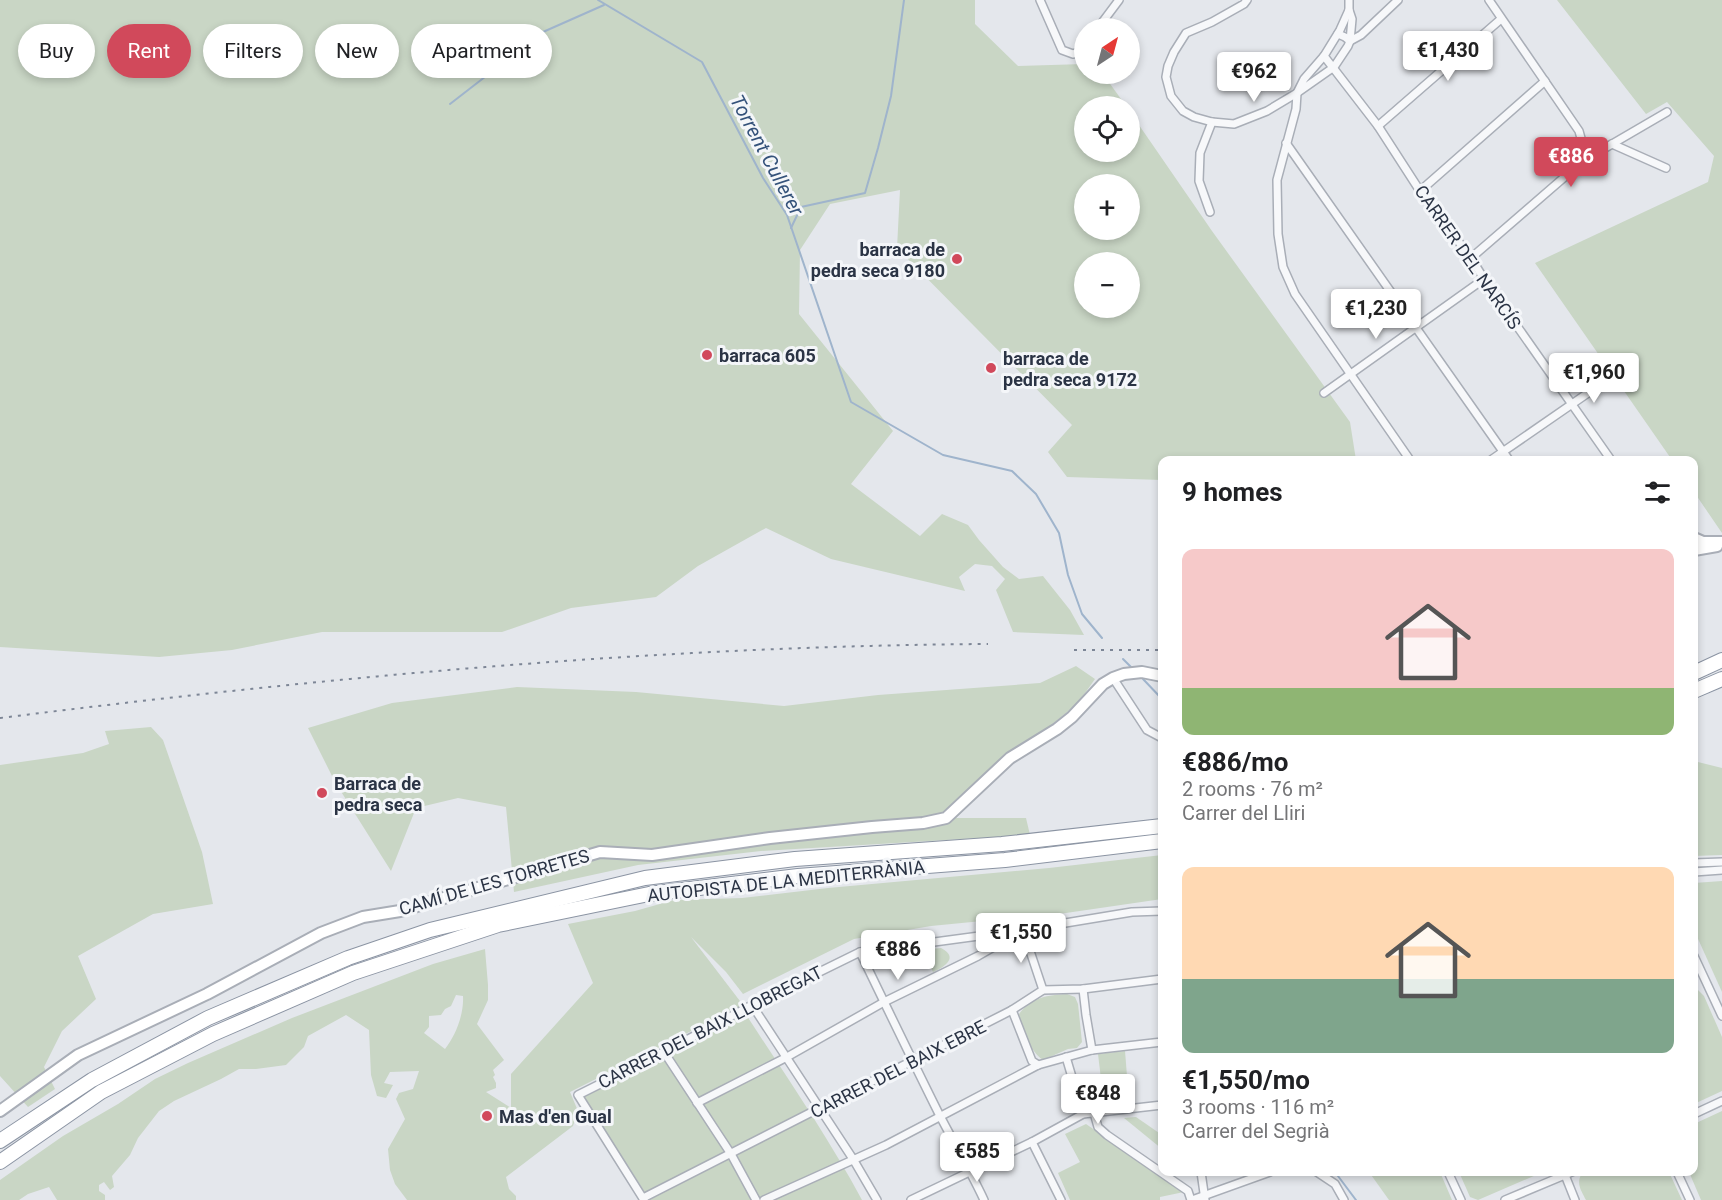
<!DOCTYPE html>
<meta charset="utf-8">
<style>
:root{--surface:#fff;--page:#f6f6f6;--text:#202124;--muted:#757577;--accent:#d1495b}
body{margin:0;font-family:Roboto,sans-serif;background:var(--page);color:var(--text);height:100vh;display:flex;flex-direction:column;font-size:22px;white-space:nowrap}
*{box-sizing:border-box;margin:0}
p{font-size:20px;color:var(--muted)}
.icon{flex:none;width:33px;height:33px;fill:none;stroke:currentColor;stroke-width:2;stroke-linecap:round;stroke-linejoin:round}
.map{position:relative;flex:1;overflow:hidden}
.details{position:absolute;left:1158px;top:456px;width:540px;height:720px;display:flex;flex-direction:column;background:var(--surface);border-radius:12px;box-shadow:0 3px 9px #0003}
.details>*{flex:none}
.top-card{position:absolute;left:18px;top:24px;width:570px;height:54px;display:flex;gap:12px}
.needle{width:39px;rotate:36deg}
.fabs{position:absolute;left:1074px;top:18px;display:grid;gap:12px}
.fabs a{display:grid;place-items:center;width:66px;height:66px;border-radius:50%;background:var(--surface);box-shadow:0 3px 9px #0003;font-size:30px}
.price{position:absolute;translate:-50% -51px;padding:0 14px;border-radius:6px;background:#fff;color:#222;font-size:20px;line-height:39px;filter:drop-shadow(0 2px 3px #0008)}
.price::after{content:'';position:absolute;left:50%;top:36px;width:18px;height:14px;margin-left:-9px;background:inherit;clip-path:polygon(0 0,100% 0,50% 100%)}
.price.selected{background:var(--accent);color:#fff}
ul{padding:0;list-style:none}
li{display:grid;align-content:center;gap:12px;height:318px;padding:0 24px}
li span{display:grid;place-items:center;height:186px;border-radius:12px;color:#555}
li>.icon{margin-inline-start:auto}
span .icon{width:108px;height:108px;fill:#fffc;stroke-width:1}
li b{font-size:26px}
h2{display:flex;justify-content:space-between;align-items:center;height:72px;padding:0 24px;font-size:26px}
.pill{padding:0 21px;border-radius:27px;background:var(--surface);box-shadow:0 3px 9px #0003;font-size:21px;line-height:54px}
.pill.selected{background:var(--accent);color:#fff}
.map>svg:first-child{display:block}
.green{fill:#c9d6c5;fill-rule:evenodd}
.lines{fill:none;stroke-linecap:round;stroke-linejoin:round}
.stream{stroke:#9fb4cc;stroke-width:2}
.street-casing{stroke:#a9aeb7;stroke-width:10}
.secondary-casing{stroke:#a9aeb7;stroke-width:14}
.highway-casing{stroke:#8b94a3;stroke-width:16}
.street{stroke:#f7f8fa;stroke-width:7}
.secondary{stroke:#fff;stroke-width:10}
.highway{stroke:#fff;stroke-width:14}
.rail{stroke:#7d8696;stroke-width:2;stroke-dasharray:3 6;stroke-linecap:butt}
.poi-dot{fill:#d1495b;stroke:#f4f6f9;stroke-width:2}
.labels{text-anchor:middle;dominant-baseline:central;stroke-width:6;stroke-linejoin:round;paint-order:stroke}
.poi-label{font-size:18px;font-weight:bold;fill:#2b3445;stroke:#f4f6f9;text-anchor:start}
.street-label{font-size:18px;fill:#2b3445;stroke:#f4f6f9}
.water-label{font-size:20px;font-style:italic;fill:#34527a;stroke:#f4f6f9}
</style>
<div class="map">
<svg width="1722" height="1200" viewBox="0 0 1722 1200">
<rect width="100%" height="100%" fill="#e4e7ec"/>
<!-- green -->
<g class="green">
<path d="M0,0h975v24l43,42 66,-2v10h19l23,32h-42v46h46v-40l82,119 138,191 6,38h-109l-31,-2 -4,2h-50v20l-95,-3 -19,-25 24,-27 -175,-177 3,-58 -70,14 -30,46 -1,64 94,117 -42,53 69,52 22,-22 26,11 11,15 24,27 16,12 24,-3 27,34 14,25 -71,-3 -17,-42 9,-11 -13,-13 -17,-2 -16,13 6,14 -134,-32 -65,-31 -68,38 -42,31 -85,11 -69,24h-180l-90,18 -73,7 -159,-10zM1084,184h46v46h-46zM1084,262h46v46h-46z"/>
<polygon points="1557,0 1722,0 1722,533 1694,492 1694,460 1672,460 1535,263 1708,182 1714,156 1667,102 1646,114"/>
<polygon points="1076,666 1095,679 1078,703 1044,731 956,818 1026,818 1030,835 761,851 638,865 514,892 506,807 458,798 416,808 391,871 335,782 308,728 392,703 517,687 636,692 784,706 878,695 1040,683"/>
<polygon points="151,727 163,740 202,852 213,904 153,914 78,956 96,999 62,1031 44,1067 55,1089 28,1107 0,1076 0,765 83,753 109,744 105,731"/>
<polygon points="1694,761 1722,768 1722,855 1694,856"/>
<path d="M1162,855v44l-96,14 -135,13 -77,13 -111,55 -17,-22 -35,-35 52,68 -173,87 8,19 -5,15 -67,51 3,12 7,7v4h-109l-12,-16 -5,-14 -2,-21 17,-30 -9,-20 3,-6 14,-4 6,-18 -29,1 -6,11 9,2 -7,13 -9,-2 -6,-21 -2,-45 -23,-15 -38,21 -4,11 -18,18 -30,4h-17l-18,10 -47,22 -15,10 -21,27 -8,17 -18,21 2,11 -4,3 -6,-8 -5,3v6l6,4v5h-48l-8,-13 -21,7 -9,6h-19v-20l63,-44 55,-32 37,-25 33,-16 104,-45 141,-54 52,-15 3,36v15l-11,24 27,36 -11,10 2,5 -2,2 3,6v5l-10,4 25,16v-34l82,-91 -25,-59 67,-13 39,-11 68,-2 86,-10 221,-20zM456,995l7,1c1,18 -7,39 -18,53l-21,-16 5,-6v-11l12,-1 4,-6 6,-3z"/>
<polygon points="1722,881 1722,992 1694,930 1694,883"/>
<path d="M941,948c18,9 4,19 -8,24l-11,-22z"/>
<polygon points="1696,988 1704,996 1722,1037 1722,1091 1694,1104 1694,990"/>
<path d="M1067,994l8,3 3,7 4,38 -5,6 -9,1 -25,11c-13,-9 -22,-31 -24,-46 13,-17 29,-19 48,-20z"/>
<path d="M745,1013c40,62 82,122 117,187h-212l-67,-103z"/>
<polygon points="1125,1051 1127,1076 1101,1079 1098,1054"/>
<polygon points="1722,1111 1722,1200 1701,1200 1689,1172 1694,1172 1694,1124"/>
<polygon points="1136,1117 1162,1135 1162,1149 1124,1118"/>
<polygon points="1086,1124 1184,1192 1160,1197 1160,1200 1070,1200 1058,1173 1080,1162 1065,1134"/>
<polygon points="1369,1172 1440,1172 1452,1200 1389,1200"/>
<polygon points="1459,1172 1543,1172 1478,1200 1470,1197"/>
<path d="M1583,1172h86l13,28h-96c-5,-10 -11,-18 -3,-28z"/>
</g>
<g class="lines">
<!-- stream -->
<g class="stream">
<polyline points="598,0 702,62 763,178 787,215 851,402 943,455 1012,471 1036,494 1059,533 1068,575 1082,614 1102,638"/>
<polyline points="450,104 543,32 604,5"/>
<polyline points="791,228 801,207 865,193 878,148 891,96 904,0"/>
<polyline points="1123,659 1131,667"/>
<polyline points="1143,679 1162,699"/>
<polyline points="1335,1172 1356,1200"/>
</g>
<!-- street casing -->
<g class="street-casing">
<g id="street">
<polyline points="1040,0 1062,50 1073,54 1084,50"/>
<polyline points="1247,0 1244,4 1212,22 1186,33 1174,52 1168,66 1166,77 1171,96 1183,111 1194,117 1212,122 1234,124 1267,111 1297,93 1334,67 1348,46 1350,41 1352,19 1349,10"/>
<polyline points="1349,0 1349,10 1340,30 1324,56 1304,79 1297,93 1296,109 1277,180 1278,234 1283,267 1295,294 1410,460"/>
<polyline points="1489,0 1579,131 1584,149 1583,161"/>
<polyline points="1098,28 1119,0"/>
<polyline points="1338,34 1345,37 1350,41 1361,35 1398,0"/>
<polyline points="1324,56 1378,126 1420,191 1471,258 1484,279 1611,460"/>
<polyline points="1378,126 1501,19"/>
<polyline points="1286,143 1509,460"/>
<polyline points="1612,144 1666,168"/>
<polyline points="1420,191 1545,81"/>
<polyline points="1210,212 1199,181 1200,153 1212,122"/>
<polyline points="1471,258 1583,161 1667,112"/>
<polyline points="1324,393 1484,279"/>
<polyline points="1491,460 1601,384"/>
<polyline points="1113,678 1147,730 1162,738"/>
<polyline points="1694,863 1722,862"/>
<polyline points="1694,872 1722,870"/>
<path d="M860,952c26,54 52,108 79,162 15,29 31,56 45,86"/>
<polyline points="1694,956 1722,1016"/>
<polyline points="1083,989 1086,1015 1092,1050"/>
<polyline points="752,1005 853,1159 877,1200"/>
<polyline points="1012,1010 1032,1061 1038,1065"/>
<polyline points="664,1052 731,1154 756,1200"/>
<polyline points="1066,1057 1083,1114"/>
<polyline points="697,1103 787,1057 884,1002 978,956 1023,930 1043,990"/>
<polyline points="1094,1113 1098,1127 1107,1135 1188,1191 1191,1200"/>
<polyline points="1694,1114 1722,1101"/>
<polyline points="1032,1142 1061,1200"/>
<polyline points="1201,1172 1205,1200"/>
<polyline points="1317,1172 1335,1184 1344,1200"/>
<polyline points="1448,1172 1461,1200"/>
<polyline points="1677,1172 1690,1200"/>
<polyline points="1565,1175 1575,1200"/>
<polyline points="643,1198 1012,1010 1043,990 1083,989 1162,979"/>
<polyline points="644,1200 578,1095 664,1052 752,1005 860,952 1023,930 1132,912 1162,911"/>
<polyline points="764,1200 886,1145 1038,1065 1092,1050 1162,1042"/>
<polyline points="911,1200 1032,1142 1083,1114 1162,1105"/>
<polyline points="1192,1200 1270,1172"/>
<polyline points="1505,1200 1572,1172"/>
</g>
</g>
<!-- secondary casing -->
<g class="secondary-casing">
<g id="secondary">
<polyline points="1694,538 1703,542 1722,542"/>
<polyline points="1694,550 1717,546"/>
<polyline points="0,1111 78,1055 207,994 321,933 363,917 400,911 600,852 652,855 770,838 872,827 923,823 946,818 1010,758 1057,729 1072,717 1103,684 1113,678 1124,674 1142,672 1162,676"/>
</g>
</g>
<!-- highway casing -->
<g class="highway-casing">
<g id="highway">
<polyline points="1694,673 1722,660"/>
<polyline points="1694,691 1722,679"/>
<polyline points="0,1141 92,1080 208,1018 348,958 430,930 645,878 795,859 1002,844 1162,826"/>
<polyline points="0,1162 101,1092 213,1034 353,973 498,925 649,894 798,876 1005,860 1162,841"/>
</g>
</g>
<!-- street -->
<use href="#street" class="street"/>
<!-- secondary -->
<use href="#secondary" class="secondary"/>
<!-- highway -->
<use href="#highway" class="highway"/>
<!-- rail -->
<g class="rail">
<polyline points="1074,650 1162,650"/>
<path d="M0,718c328,-41 657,-72 988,-74"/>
</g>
</g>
<!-- markers -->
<g class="poi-dot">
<circle cx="957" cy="259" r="6"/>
<circle cx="707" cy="355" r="6"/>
<circle cx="991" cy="368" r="6"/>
<circle cx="322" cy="793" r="6"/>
<circle cx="487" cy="1116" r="6"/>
</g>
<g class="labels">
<!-- poi labels -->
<g class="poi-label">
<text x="945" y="249" text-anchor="end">barraca de<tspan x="945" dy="21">pedra seca 9180</tspan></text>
<text x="719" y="355">barraca 605</text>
<text x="1003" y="358">barraca de<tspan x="1003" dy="21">pedra seca 9172</tspan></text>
<text x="334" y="783">Barraca de<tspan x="334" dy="21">pedra seca</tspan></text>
<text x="499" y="1116">Mas d'en Gual</text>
</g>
<!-- street labels -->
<g class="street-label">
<text transform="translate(1468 257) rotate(55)">CARRER DEL NARCÍS</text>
<text transform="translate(786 881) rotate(-6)">AUTOPISTA DE LA MEDITERRÀNIA</text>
<text transform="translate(494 882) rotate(-16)">CAMÍ DE LES TORRETES</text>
<text transform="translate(710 1027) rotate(-27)">CARRER DEL BAIX LLOBREGAT</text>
<text transform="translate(898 1069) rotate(-27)">CARRER DEL BAIX EBRE</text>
</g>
<!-- water labels -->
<g class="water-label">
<text transform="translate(767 155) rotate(62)">Torrent Cullerer</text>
</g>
</g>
</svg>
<div class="fabs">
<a><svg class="needle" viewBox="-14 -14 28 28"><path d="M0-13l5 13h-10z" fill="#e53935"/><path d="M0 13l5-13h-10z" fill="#757577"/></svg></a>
<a><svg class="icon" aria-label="locate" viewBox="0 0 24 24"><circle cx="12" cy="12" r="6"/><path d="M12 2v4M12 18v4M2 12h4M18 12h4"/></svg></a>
<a>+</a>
<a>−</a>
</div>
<b class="price" style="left:1448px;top:82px">€1,430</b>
<b class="price" style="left:1254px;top:103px">€962</b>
<b class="price selected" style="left:1571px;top:188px">€886</b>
<b class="price" style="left:1376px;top:340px">€1,230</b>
<b class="price" style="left:1594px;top:404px">€1,960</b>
<b class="price" style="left:1021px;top:964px">€1,550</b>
<b class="price" style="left:898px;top:981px">€886</b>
<b class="price" style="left:1098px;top:1125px">€848</b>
<b class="price" style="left:977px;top:1183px">€585</b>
<div class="top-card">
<a class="pill">Buy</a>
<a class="pill selected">Rent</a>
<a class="pill">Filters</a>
<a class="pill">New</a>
<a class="pill">Apartment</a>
</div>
<section class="details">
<h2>9 homes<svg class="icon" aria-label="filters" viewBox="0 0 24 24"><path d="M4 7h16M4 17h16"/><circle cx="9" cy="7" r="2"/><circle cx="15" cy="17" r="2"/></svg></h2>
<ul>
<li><span style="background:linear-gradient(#f6c9c9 75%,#8fb573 0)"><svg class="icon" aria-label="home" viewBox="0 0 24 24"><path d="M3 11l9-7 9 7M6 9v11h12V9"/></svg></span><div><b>€886/mo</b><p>2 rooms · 76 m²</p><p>Carrer del Lliri</p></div></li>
<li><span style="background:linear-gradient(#ffd9b3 60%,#7fa58c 0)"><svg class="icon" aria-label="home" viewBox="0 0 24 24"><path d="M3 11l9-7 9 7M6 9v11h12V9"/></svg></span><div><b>€1,550/mo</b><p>3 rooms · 116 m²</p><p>Carrer del Segrià</p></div></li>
</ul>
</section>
</div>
